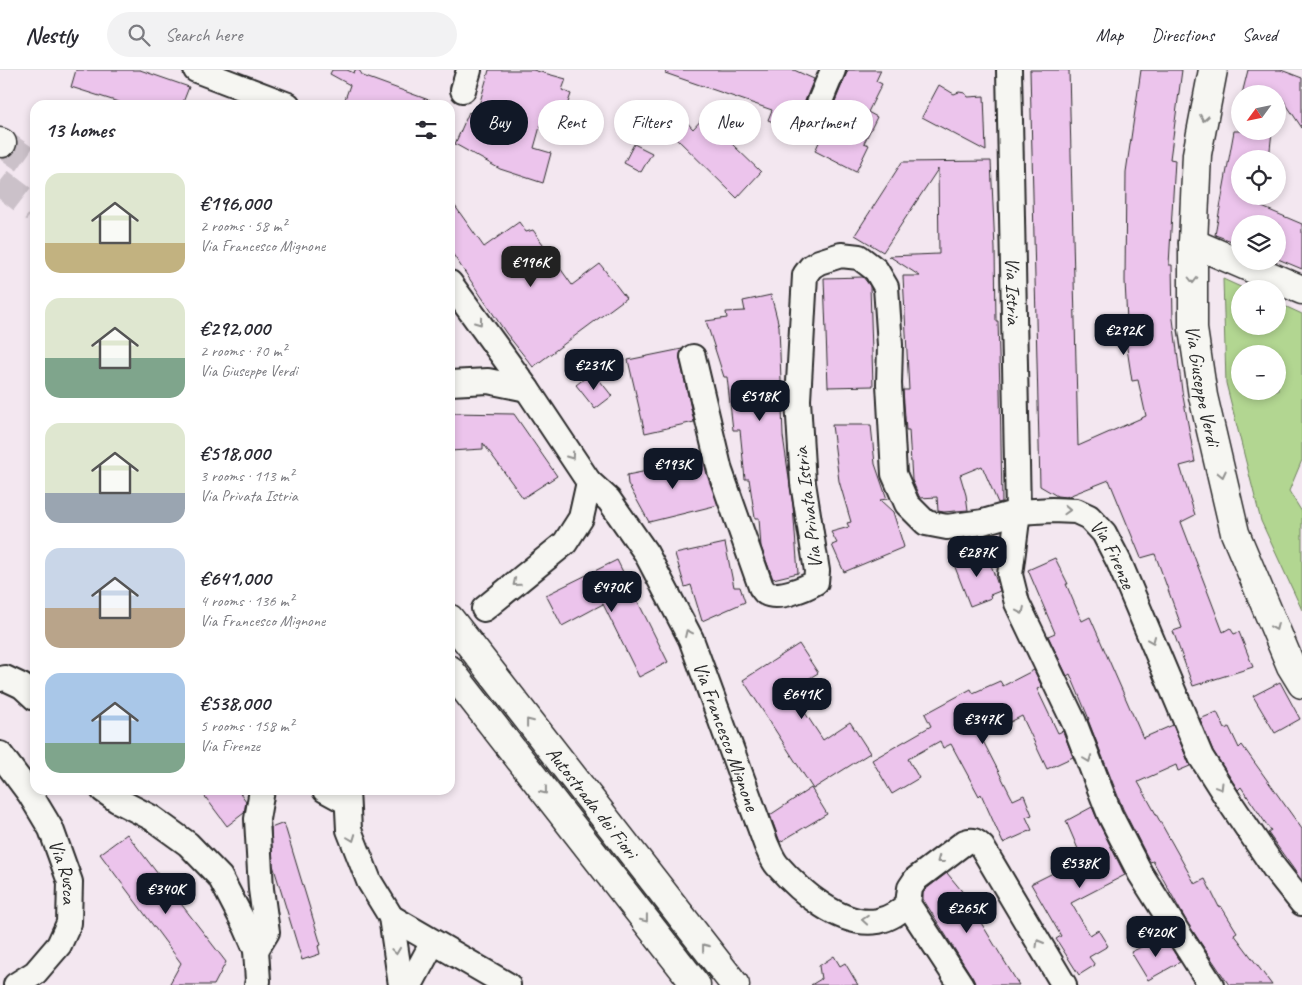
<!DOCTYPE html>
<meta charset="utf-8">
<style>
:root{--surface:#fff;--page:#f2f2f3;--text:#2b2b33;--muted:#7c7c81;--line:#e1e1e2;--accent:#111827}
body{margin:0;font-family:Caveat,sans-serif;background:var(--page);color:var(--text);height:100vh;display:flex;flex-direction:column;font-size:19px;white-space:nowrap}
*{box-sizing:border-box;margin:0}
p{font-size:16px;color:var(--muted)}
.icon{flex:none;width:28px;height:28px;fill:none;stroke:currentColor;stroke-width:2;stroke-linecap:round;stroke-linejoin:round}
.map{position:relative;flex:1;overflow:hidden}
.drawer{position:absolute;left:30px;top:30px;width:425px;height:695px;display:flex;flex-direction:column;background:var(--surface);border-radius:15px;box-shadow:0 2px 8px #0003}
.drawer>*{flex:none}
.hud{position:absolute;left:470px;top:30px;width:475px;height:45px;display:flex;gap:10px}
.needle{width:32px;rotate:237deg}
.buttons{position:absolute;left:1231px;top:15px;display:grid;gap:10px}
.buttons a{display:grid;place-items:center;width:55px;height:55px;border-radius:50%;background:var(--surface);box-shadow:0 2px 8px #0003;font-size:25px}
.price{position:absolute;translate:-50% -42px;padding:0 11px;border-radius:10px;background:var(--accent);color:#fff;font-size:16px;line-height:32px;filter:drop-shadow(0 1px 2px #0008)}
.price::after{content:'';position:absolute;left:50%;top:30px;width:15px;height:11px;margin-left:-8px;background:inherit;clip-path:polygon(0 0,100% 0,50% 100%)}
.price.on{background:#222;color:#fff}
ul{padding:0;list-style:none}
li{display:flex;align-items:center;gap:15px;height:125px;padding:0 15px}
li span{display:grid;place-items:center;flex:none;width:140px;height:100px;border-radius:15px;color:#555}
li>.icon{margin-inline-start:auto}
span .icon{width:60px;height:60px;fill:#fffc;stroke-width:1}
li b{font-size:21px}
h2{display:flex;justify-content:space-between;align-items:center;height:60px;padding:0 15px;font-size:21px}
.pill{padding:0 18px;border-radius:22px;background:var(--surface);box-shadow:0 2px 8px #0003;font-size:18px;line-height:45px}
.pill.on{background:var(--accent);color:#fff}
header{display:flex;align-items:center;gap:30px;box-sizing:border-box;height:70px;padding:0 25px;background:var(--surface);border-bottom:1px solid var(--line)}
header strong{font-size:24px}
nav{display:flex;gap:28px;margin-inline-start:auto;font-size:18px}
.search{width:350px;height:45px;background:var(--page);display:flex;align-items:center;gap:12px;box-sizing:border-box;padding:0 18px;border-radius:28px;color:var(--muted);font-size:19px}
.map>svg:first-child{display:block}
.green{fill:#b2d691;stroke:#6e805e;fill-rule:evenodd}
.building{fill:#ecc4ec;stroke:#2b2b2b}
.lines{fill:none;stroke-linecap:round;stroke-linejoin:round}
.minor-tunnel{stroke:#cbc1c9;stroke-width:24;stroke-dasharray:24 12;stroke-linecap:butt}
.motorway-tunnel{stroke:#cbc1c9;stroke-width:28;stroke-dasharray:28 14;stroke-linecap:butt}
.minor-casing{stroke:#2b2b2b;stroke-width:28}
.tertiary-casing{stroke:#2b2b2b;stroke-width:31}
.motorway-casing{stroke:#2b2b2b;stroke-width:31}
.minor{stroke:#f6f6f2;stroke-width:24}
.tertiary{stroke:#f6f6f2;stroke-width:28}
.motorway{stroke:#f6f6f2;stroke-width:28}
.oneway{stroke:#90908e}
.labels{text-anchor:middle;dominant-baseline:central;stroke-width:5;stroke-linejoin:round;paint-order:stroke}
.street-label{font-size:20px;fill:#2b2b2b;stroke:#f6f6f2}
</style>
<header>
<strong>Nestly</strong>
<div class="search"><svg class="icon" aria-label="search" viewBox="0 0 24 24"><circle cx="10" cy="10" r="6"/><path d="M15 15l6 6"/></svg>Search here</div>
<nav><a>Map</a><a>Directions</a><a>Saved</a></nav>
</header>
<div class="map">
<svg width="1302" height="915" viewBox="0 0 1302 915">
<rect width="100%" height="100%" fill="#f3e7f0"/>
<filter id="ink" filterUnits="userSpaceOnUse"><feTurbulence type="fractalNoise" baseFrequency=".02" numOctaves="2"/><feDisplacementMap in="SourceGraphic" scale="10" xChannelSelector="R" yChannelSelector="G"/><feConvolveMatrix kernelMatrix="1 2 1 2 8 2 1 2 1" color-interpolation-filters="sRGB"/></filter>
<g filter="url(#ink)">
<!-- green -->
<path class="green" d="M1223,209l22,10h-5v37h38v-23l24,11v146l-13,31 13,21v98l-41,-89 -35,-138zM1240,284h38v37h-38z"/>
<!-- building -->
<g class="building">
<polygon points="76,0 140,0 189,17 182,35 128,35 71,17"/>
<polygon points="332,0 347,0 354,3 355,0 359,0 363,6 437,33 437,35 385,35 382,33 383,35 343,35 350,15 330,4"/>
<polygon points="489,0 533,0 566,9 562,20 571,24 564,44 545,39 534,78 551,83 543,113 500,99 455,74 469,42 476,46"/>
<polygon points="666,0 794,0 814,9 800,43 799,49 802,57 808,61 814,62 821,59 826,53 848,0 881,0 876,11 882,14 868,42 877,47 864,73 869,75 856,102 815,81 820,70 768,50 772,40 665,3"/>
<polygon points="1030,0 1069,0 1078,376 1146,346 1138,310 1132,311 1126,272 1128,272 1125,211 1126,102 1141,0 1182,0 1170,89 1175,90 1169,195 1172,195 1173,249 1182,321 1195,392 1180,396 1195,445 1181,452 1223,562 1230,558 1234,564 1239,562 1253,597 1193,616 1173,561 1182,558 1155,484 1141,488 1109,410 1066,427 1057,426 1040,416"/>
<polygon points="1248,0 1281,0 1302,8 1302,58 1282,28 1278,27 1278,24 1242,24"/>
<polygon points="939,15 954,24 959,22 965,23 968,27 984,26 986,81 922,47"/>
<polygon points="704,47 761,102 737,128 670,62 683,48 693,59"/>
<polygon points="1234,61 1272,61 1269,89 1240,89 1240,126 1256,126 1255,134 1302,154 1302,199 1278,189 1278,154 1240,154 1240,174 1215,165"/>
<polygon points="634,74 652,83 641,102 624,93"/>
<polygon points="991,91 995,179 996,251 998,251 1000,320 1002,432 998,433 982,396 960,405 966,425 968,440 944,442 938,441 937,427 920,428 919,426 912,410 909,360 906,360 903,320 909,320 903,206 920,206 889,186 939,184 938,99 883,182 855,165 902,92"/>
<polygon points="450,129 484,177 519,152 526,162 533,160 572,215 600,194 626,228 533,297 506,263 450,180"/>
<polygon points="863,207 870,216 873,316 828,317 824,208"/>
<polygon points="771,225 779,256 783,366 793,436 798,503 773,509 761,477 759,448 755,448 749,409 745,409 740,360 733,360 727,307 724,307 706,251 727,248 726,242 745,241 743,231"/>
<polygon points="682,279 680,284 680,290 694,352 645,363 628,290"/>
<polygon points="593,302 612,326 595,339 576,315"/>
<polygon points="450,343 514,344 557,406 523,428 483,373 483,379 450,381"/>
<polygon points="832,355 871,355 875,394 887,429 880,430 893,442 904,477 844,502 832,475 837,473 831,462 849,457 847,453 851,452 839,411"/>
<polygon points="703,390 718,435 649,452 628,414 627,405"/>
<polygon points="725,473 734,517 740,517 745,532 702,551 691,515 685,517 675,484"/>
<polygon points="976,482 984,483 990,492 1000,521 990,525 991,528 970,536 953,492"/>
<polygon points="1055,488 1068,514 1066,514 1082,551 1090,547 1143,668 1173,655 1190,696 1178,701 1176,695 1138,712 1195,814 1205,809 1219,837 1221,836 1237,862 1234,864 1272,915 1229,915 1188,854 1153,791 1150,792 1123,739 1088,650 1089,649 1070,604 1067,606 1048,566 1055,563 1028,500"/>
<polygon points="617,490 668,592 639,607 603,534 562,556 546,525"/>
<polygon points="799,574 818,603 790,620 823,670 850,652 870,683 813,719 743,610"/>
<polygon points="1034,600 1042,617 1037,619 1058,663 1063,661 1073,687 1047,699 1022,646 981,667 1013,730 1024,725 1032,745 1026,747 1032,760 1003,773 981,724 979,726 951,674 943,678 940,671 908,689 919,708 892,724 872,690 931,656 925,644 971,619 973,623 1000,611 1003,616"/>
<polygon points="1280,612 1300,649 1275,663 1253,626"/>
<polygon points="1217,642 1225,659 1229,657 1239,678 1242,675 1302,759 1302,811 1268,763 1271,761 1241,717 1238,720 1213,681 1200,649"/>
<polygon points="811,718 827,744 780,772 770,745"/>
<polygon points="200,720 238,720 246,731 244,743 227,756"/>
<polygon points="1092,737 1098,751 1125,805 1071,833 1090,865 1098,860 1108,876 1089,887 1095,895 1079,905 1056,869 1061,866 1031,814 1073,793 1078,779 1066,751"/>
<polygon points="284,753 321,875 318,876 320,884 302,890 273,795 271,758"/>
<polygon points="127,764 226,892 214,915 169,915 181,893 100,784"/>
<polygon points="947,803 961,820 1019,915 976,915 972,907 923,829 923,823 926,819"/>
<polygon points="1164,866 1180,892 1148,910 1131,882"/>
<polygon points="834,886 840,896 845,893 858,915 811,915 821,909 819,896"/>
</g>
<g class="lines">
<!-- minor-tunnel -->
<polyline class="minor-tunnel" points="450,566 484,539"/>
<!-- motorway-tunnel -->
<g class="motorway-tunnel">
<polyline points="2,73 35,96"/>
<polyline points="0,112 35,139"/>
</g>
<!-- minor casing -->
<g class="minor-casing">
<g id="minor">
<polyline points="196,0 288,35"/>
<path id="s1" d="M1009,0l9,442 -8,63 7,28 57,119 36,93 30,58 71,112"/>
<polyline points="463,20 469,0"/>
<polyline points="813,48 833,0"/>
<polyline points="450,213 527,319 589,412 581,448 565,473 484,539"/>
<path id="s2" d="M693,287l27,114 41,116c2,2 3,5 5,6 12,7 40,-5 50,-11l1,-11 -14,-88 -5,-83 7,-125 6,-8 8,-5 22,-7 18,2 17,13 10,17 4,58 -1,39 5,90 13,30 19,19 21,4 36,-5 35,-10 34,-2 24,1 13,6 15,16 15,29 82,195 28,44 46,68 27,34"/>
<polyline points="450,313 488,311 527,319"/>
<path id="s3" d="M589,412l20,18 37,53 45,86 75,205c3,7 6,15 11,21 22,25 64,63 101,56 13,-3 21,-9 30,-17"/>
<polyline points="0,609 5,608 22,616 35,628"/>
<path id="s4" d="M0,684l30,40 21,35 19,53 -1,41 -10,22 -24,28 -19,12"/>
<polyline points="103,720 117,730 152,748 188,774 220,807 246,857 256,880 258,911 257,915"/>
<polyline points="325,720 347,732"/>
<polyline points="347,720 349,760 369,811 391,847 508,915"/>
<polyline points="391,847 401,915"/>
<polyline points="256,880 267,862 261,819 257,749 262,720"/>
<polyline points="410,915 433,872"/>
<path d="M961,915l-53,-81 2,-16 6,-9 49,-37c8,-3 11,-1 17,5l82,138"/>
</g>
</g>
<!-- tertiary casing -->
<g class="tertiary-casing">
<g id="tertiary">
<path id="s5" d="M1213,0l-16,84 -4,89v86l10,67 32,137 56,133 11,18"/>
<polyline points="1193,173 1302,220"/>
</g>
</g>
<!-- motorway casing -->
<g class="motorway-casing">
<g id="motorway">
<polyline points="0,72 2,73"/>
<path id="s6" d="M450,549l285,366"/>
<polyline points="450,600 696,915"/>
</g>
</g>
<!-- minor -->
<use href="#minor" class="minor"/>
<!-- tertiary -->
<use href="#tertiary" class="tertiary"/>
<!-- motorway -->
<use href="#motorway" class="motorway"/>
</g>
<!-- one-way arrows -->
<defs><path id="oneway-chevron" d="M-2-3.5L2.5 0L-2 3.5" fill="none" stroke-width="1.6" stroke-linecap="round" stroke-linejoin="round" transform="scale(1.25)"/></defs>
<g class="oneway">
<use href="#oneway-chevron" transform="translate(1204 48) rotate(100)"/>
<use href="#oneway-chevron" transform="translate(1193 210) rotate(90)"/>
<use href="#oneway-chevron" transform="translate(479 252) rotate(54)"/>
<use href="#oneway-chevron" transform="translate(571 386) rotate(55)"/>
<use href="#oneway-chevron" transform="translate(1222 404) rotate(77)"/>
<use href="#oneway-chevron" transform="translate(1067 440) rotate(2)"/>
<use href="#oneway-chevron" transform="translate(516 513) rotate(141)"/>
<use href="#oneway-chevron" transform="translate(1021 541) rotate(65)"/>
<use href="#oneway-chevron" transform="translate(1275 557) rotate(67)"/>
<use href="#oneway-chevron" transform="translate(688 563) rotate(-115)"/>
<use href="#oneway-chevron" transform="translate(1152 570) rotate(67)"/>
<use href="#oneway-chevron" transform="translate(529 652) rotate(-128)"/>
<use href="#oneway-chevron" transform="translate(1088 689) rotate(69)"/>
<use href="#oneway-chevron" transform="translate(1220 717) rotate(59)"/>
<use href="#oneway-chevron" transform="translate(544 721) rotate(52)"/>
<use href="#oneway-chevron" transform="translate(352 768) rotate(69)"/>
<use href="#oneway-chevron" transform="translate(940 790) rotate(143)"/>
<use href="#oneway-chevron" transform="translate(645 849) rotate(52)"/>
<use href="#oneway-chevron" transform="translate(865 850) rotate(-175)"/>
<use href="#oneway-chevron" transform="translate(1039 873) rotate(-120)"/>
<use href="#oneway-chevron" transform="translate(705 877) rotate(-128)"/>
<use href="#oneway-chevron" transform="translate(396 881) rotate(82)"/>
</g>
</g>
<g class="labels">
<!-- street labels -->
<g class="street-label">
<text stroke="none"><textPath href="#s1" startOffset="221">Via Istria</textPath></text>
<text stroke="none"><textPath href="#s5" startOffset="318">Via Giuseppe Verdi</textPath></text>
<text transform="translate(808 438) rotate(-97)">Via Privata Istria</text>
<text stroke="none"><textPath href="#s2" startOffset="1169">Via Firenze</textPath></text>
<text stroke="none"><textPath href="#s3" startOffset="292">Via Francesco Mignone</textPath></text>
<text stroke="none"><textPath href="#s6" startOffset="232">Autostrada dei Fiori</textPath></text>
<text stroke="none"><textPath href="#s4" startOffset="136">Via Rusca</textPath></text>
</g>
</g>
</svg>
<div class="buttons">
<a><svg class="needle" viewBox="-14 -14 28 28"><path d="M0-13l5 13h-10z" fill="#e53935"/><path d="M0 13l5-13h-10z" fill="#7c7c81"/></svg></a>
<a><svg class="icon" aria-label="locate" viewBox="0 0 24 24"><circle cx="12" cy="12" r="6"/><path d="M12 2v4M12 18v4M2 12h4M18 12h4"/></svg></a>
<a><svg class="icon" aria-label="layers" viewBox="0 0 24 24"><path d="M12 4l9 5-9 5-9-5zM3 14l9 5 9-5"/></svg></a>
<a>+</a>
<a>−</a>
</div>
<b class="price on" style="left:531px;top:218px">€196K</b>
<b class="price" style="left:1124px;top:286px">€292K</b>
<b class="price" style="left:594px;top:321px">€231K</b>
<b class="price" style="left:760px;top:352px">€518K</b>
<b class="price" style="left:673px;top:420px">€193K</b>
<b class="price" style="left:977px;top:508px">€287K</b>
<b class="price" style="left:612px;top:543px">€470K</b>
<b class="price" style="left:802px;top:650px">€641K</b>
<b class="price" style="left:983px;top:675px">€347K</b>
<b class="price" style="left:1080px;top:819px">€538K</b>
<b class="price" style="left:166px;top:845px">€340K</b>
<b class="price" style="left:967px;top:864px">€265K</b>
<b class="price" style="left:1156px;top:888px">€420K</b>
<div class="hud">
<a class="pill on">Buy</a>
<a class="pill">Rent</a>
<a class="pill">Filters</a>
<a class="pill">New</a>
<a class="pill">Apartment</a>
</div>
<section class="drawer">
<h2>13 homes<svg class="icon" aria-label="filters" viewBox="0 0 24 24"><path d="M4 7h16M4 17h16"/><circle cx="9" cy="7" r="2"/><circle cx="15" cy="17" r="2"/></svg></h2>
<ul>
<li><span style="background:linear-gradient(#dfe7d0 70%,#c2b280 0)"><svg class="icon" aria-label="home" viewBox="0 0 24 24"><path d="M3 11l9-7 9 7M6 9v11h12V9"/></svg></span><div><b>€196,000</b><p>2 rooms · 58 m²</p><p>Via Francesco Mignone</p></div></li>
<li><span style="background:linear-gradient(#dfe7d0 60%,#7fa58c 0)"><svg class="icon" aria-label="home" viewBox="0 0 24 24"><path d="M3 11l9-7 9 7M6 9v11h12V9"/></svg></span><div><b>€292,000</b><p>2 rooms · 70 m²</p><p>Via Giuseppe Verdi</p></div></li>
<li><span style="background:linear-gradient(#dfe7d0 70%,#9aa5b1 0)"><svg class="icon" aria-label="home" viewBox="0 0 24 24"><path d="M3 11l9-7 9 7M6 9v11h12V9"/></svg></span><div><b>€518,000</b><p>3 rooms · 113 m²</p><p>Via Privata Istria</p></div></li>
<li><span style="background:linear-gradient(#c9d6e8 60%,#b9a48a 0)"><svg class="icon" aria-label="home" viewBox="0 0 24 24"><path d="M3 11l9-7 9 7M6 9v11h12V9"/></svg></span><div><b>€641,000</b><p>4 rooms · 136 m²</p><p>Via Francesco Mignone</p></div></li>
<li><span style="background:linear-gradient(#a9c7e8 70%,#7fa58c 0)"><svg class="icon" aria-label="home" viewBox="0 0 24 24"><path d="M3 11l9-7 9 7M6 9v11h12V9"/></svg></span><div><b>€538,000</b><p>5 rooms · 158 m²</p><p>Via Firenze</p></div></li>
</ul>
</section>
</div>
